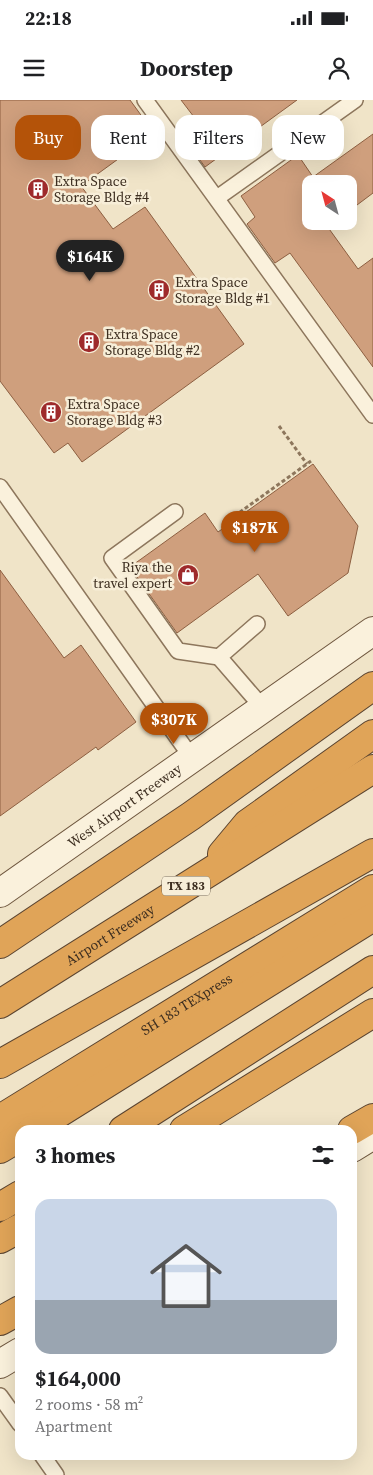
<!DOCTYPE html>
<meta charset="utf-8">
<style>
:root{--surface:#fff;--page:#f2f2f2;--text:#202124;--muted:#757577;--line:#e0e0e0;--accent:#b45309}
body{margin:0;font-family:"Source Serif 4",serif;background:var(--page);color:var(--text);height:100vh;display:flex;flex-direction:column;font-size:19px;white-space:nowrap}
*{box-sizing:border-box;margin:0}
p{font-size:16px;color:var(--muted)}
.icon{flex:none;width:28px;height:28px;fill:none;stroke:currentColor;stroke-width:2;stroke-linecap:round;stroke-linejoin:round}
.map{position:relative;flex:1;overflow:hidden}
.sheet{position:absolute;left:15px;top:1025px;width:342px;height:335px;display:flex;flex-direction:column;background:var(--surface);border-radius:15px;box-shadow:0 5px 20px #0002}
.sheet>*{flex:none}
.banner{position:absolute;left:15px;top:15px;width:344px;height:45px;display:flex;gap:10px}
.needle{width:32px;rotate:324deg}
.fabs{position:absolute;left:302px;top:75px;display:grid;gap:10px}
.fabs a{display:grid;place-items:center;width:55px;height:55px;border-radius:10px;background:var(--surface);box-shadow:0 5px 20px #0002;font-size:25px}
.price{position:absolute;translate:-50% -42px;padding:0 11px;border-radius:18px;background:var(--accent);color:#fff;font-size:16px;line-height:32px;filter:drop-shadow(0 1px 2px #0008)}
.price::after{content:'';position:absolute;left:50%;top:30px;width:15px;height:11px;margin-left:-8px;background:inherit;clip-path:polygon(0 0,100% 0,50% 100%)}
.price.on{background:#222;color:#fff}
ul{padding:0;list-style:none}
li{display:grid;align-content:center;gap:10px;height:265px;padding:0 20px}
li+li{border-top:1px solid var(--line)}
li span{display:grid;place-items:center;height:155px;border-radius:15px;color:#555}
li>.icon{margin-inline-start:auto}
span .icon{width:90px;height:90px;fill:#fffc;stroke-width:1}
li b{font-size:21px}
h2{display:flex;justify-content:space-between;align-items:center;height:60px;padding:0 20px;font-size:21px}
.tag{padding:0 18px;border-radius:15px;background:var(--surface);box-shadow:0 5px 20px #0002;font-size:18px;line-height:45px}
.tag.on{background:var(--accent);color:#fff}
.status{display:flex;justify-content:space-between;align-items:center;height:35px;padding:0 25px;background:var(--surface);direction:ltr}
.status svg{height:14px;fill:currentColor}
header{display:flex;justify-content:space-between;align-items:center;height:65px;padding:0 20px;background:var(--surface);font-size:22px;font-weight:700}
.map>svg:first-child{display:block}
.building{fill:#cf9f7d;stroke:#8d5f41}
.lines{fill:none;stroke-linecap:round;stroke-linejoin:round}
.service-casing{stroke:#8d765c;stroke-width:18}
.secondary-casing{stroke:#6f573f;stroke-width:30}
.motorway-casing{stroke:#5b4430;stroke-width:30}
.path{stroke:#8d765c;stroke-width:3;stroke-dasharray:4 2.5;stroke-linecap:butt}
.service{stroke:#faf1dc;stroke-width:15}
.secondary{stroke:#faf1dc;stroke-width:28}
.motorway{stroke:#e0a458;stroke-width:28}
.labels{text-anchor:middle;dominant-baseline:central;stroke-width:5;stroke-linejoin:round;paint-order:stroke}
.shield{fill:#f7eed8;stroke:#756857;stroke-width:1}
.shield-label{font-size:12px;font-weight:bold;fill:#3d2e20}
.poi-label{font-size:14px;fill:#3d2e20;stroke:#f7eed8;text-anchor:start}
.street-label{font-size:14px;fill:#3d2e20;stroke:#f7eed8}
</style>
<div class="status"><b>22:18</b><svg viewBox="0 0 49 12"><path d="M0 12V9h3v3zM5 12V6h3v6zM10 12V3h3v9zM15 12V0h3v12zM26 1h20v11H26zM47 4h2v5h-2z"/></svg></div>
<header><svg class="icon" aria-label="menu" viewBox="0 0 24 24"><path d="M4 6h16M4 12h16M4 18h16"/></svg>Doorstep<svg class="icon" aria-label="person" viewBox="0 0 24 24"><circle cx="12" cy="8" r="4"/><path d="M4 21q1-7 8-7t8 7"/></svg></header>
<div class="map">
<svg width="373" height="1375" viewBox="0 0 373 1375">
<rect width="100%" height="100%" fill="#f0e4c8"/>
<!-- building -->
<g class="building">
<polygon points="0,0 130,0 154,33 81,86 113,129 145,107 244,244 82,362 68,343 54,353 0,281"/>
<polygon points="181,0 297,0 205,67 177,28 194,17"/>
<polygon points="373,34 373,93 349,111 349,84 311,84 311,121 334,121 327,126 358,169 373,158 373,267 290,153 275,163 247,124 255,117 241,96 298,55 313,77"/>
<polygon points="313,364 358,426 348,473 288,516 258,474 177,533 130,467 205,413 218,432"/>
<polygon points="0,470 64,558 81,545 136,622 98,650 96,647 0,716"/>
</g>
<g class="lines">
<!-- service casing -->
<g class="service-casing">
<g id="service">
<polyline points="145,0 373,315"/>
<polyline points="217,98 355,0"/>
<polyline points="0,387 192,658"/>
<polyline points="175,412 112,458 178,551 219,557"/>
<polyline points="257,524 219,557 263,608"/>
<polyline points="0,1296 20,1324"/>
<polyline points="42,1355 56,1375"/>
</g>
</g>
<!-- secondary casing -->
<g class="secondary-casing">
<g id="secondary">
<path id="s1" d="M0,793l373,-262"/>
<polyline points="352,1048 373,1035"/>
<polyline points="0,1264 20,1252"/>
</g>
</g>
<!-- motorway casing -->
<g class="motorway-casing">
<g id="motorway">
<polyline points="222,754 247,724 373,634"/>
<polyline points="0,844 191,716 373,586"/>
<path id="s2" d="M0,904l373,-235"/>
<polyline points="0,964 373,753"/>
<path id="s3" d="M0,1019l373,-230"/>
<polyline points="32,1030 373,817"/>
<polyline points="123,1030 373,870"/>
<polyline points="184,1030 373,913"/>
<polyline points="352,1030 373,1018"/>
<polyline points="0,1049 20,1037"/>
<polyline points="0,1107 20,1095"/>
<polyline points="0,1139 20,1128"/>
<polyline points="0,1221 20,1210"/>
</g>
</g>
<!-- path -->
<g class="path">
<polyline points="279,326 307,364"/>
<polyline points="229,420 311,361"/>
</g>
<!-- service -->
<use href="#service" class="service"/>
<!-- secondary -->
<use href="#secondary" class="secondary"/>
<!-- motorway -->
<use href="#motorway" class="motorway"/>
</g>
<!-- icons -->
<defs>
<g id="building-disc" transform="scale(1.125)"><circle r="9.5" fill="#9e2a2b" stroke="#f7eed8"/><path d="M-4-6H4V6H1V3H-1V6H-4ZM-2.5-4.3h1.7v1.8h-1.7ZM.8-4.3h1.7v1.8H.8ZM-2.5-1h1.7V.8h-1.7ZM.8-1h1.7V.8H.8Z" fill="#fff"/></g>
<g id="shop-disc" transform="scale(1.125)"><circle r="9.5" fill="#9e2a2b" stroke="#f7eed8"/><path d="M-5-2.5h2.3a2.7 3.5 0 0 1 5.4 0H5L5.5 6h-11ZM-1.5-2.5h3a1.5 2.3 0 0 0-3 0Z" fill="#fff"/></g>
</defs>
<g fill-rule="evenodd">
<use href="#building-disc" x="38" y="89"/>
<use href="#building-disc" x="159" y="190"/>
<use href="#building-disc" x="89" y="242"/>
<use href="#building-disc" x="51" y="312"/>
<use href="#shop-disc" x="188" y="475"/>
</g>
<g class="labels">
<!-- shield labels -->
<rect class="shield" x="162" y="776.5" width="48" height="19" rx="4"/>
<g class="shield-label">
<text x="186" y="786">TX 183</text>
</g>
<!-- poi labels -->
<g class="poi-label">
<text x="54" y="81">Extra Space<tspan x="54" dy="16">Storage Bldg #4</tspan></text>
<text x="175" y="182">Extra Space<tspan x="175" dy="16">Storage Bldg #1</tspan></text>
<text x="105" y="234">Extra Space<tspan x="105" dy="16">Storage Bldg #2</tspan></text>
<text x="67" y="304">Extra Space<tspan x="67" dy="16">Storage Bldg #3</tspan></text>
<text x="172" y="467" text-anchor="end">Riya the<tspan x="172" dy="16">travel expert</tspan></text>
</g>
<!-- street labels -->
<g class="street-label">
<text stroke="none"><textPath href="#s1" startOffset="152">West Airport Freeway</textPath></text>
<text stroke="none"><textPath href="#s2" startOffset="130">Airport Freeway</textPath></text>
<text stroke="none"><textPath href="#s3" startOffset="219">SH 183 TEXpress</textPath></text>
</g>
</g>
</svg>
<div class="fabs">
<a><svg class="needle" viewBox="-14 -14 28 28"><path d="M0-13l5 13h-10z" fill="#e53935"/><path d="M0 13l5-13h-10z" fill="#757577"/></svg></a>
</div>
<b class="price on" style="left:90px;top:182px">$164K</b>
<b class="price" style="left:255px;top:453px">$187K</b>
<b class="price" style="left:174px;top:645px">$307K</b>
<div class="banner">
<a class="tag on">Buy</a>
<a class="tag">Rent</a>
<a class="tag">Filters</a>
<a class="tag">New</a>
</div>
<section class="sheet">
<h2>3 homes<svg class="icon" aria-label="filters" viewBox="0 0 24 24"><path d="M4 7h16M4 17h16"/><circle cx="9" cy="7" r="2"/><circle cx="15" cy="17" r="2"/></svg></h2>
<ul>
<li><span style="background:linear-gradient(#c9d6e8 65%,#9aa5b1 0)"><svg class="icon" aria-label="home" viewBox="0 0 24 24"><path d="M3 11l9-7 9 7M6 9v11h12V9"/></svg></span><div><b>$164,000</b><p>2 rooms · 58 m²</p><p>Apartment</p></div></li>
</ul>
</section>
</div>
